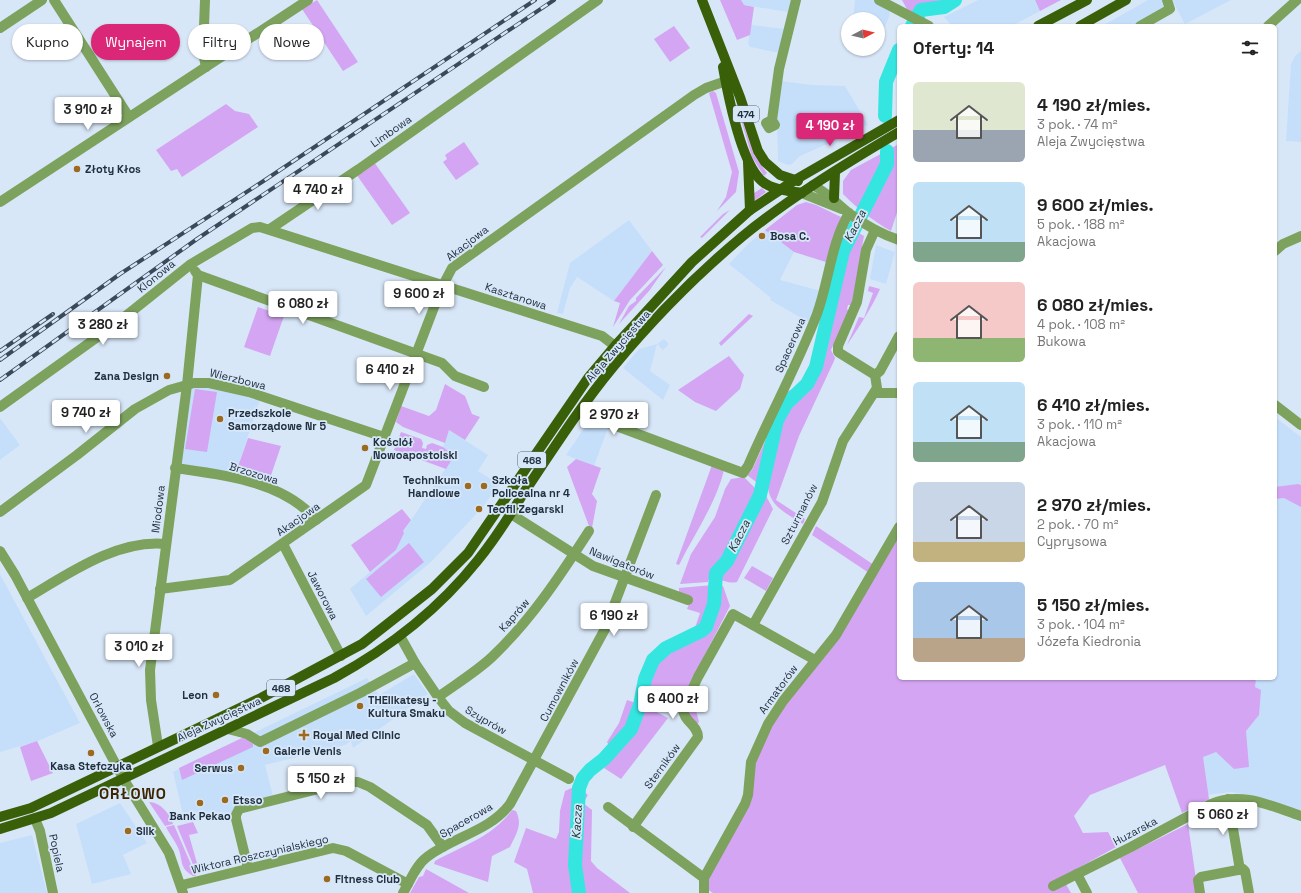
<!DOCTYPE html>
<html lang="pl">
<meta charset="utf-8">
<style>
:root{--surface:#fff;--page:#f6f6f6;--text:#222;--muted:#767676;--accent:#db2777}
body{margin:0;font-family:"Space Grotesk",sans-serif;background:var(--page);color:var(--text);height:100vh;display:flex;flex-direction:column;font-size:15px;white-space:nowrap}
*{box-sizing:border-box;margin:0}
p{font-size:13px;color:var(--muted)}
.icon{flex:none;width:22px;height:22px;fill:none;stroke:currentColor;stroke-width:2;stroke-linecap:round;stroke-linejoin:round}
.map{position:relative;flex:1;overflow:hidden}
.sheet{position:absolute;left:897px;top:24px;width:380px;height:656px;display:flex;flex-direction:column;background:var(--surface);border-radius:6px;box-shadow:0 1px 3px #0004}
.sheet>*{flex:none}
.hud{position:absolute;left:12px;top:24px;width:380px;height:36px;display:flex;gap:8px}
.needle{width:26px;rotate:83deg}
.controls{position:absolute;left:841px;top:12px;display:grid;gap:8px}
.controls a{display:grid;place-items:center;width:44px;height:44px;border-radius:50%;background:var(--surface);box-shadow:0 1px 3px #0004;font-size:20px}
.price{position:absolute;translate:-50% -34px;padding:0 9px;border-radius:4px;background:#fff;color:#222;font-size:13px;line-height:26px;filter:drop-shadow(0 1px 2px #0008)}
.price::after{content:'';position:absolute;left:50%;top:24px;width:12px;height:9px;margin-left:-6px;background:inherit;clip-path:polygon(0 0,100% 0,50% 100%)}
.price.on{background:var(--accent);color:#fff}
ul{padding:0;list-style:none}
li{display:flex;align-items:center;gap:12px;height:100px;padding:0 16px}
li span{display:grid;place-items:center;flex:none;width:112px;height:80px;border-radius:6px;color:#555}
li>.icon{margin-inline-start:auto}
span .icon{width:48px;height:48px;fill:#fffc;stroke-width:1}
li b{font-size:17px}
h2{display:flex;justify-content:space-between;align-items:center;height:48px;padding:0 16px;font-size:17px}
.chip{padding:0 14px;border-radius:18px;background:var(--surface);box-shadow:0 1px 3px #0004;font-size:14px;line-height:36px}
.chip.on{background:var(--accent);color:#fff}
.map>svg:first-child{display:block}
.built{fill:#c5dffb}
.green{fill:#d4a5f2}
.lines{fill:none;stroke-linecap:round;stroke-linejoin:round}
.stream{stroke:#35e6e0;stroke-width:2.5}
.river{stroke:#35e6e0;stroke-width:14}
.minor{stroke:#7da25e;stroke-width:10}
.major{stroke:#3a5f09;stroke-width:10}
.rail-casing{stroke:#3b4a5a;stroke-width:4}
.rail{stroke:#d8e7f8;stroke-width:2.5;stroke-dasharray:8;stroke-linecap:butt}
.poi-dot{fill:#9c6a1f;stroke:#d8e7f8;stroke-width:1.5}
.labels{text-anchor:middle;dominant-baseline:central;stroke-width:3.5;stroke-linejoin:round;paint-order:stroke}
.shield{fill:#d8e7f8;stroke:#586777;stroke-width:1}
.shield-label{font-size:10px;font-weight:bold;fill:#213040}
.street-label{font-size:11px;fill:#213040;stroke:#d8e7f8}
.poi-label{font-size:11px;font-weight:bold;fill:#213040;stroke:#d8e7f8;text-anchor:start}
.water-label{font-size:12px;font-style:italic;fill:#173937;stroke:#d8e7f8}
.district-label{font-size:15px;font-weight:bold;letter-spacing:1px;fill:#3d2502;stroke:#d8e7f8}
</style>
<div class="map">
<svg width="1301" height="893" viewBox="0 0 1301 893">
<rect width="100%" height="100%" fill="#d8e7f8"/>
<!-- built -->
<g class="built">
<polygon points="741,0 791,0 788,12 744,5"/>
<polygon points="855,0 875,0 888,9 890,14 885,27 878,24 878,19 853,19"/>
<polygon points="978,0 1035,0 1040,11 1012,26 952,26 944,17"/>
<polygon points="1148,0 1163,0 1165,6 1163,9 1133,26 1102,26"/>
<polygon points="1172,0 1231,0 1185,24"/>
<polygon points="751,25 785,29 780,53 750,47 748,44"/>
<polygon points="1301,51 1301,142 1286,141 1291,64 1295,56"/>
<polygon points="781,81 813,85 845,86 868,125 858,128 832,142 800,156 792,164 788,165 778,161 777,116"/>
<polygon points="629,220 652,251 614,301 577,277 570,288 563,314 557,313 570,263"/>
<polygon points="765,230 794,252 780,280 821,291 810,323 770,300 771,298 729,264 747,245"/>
<polygon points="876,245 895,252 886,284 870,279"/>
<polygon points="664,339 669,344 663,350 657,344 650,371 670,385 663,400 623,368 639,349 657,344"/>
<polygon points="195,385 260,400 235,475 180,465 191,390"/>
<polygon points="1275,417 1301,437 1301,811 1259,797 1231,792 1206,795 1102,678 1275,678"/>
<polygon points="0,418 20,445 0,460"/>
<polygon points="589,421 608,428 594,466 566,455"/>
<polygon points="449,430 488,455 478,471 499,484 483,507 431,562 366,616 350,589 370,572 369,570 371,572 396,550 404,533 403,532 454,456 443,447"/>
<polygon points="0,574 80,723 38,741 0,752"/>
<polygon points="414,674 428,694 353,748 351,741 345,745 265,765 273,796 231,813 185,823 173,772 367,678 379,695"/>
<polygon points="120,803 147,843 123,855 131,874 92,884 76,824"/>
<polygon points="32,835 47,893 0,893 0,843"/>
</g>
<!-- green -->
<g class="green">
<polygon points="317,0 358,62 343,71 302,9"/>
<polygon points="720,0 741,0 744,5 754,7 750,35 737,40"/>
<path d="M902,0h51c-3,2 -6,4 -9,5 -12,5 -20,-5 -29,10l-7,-4z"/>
<polygon points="1035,0 1061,0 1040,11"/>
<polygon points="674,26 690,48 670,62 654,39"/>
<polygon points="713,91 716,93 739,172 736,192 717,211 726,197 732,172 709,93"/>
<polygon points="735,99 754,155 767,173 764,176 752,157"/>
<polygon points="226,104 235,111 249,114 258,127 182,177 177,169 171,171 156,150"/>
<polygon points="464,142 479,164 456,180 443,162 447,159 445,155"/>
<path d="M899,144v62l-8,25c-18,-10 -33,-22 -48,-37v-13l8,-11z"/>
<polygon points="374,162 410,213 392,225 356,174"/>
<polygon points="762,188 766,192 754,201 754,193"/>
<polygon points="806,202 816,205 841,217 829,263 794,252 765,230 797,205"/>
<polygon points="730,210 702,238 700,237 723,214"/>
<path d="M845,225l19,11 -12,69h-4l-1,4 2,2 -18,39 4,8 -1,3 -35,75 -23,64 29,19 -2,5c-15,-10 -32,-16 -35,-36l-4,-1c5,-24 7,-54 20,-75 4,-7 13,-11 18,-17 16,-15 20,-36 22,-56l-3,-2 -1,-9 10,-29z"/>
<polygon points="652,251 663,265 630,300 613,327 620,303 614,301"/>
<polygon points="666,267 649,291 619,324 629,306 636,301 636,298"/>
<path d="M869,286l11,3c-9,20 -21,38 -33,56l12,-28 5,1 9,-25 -5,-2z"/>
<polygon points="258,307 284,316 270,356 244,347"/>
<polygon points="749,314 753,316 721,346 719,343"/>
<polygon points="729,356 744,375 740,389 716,411 695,402 678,390"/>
<polygon points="445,384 465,396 472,414 480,417 465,440 449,430 445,443 403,427 396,422 401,406 429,416 436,410"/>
<polygon points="799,387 784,403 776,418 760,485 747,475 752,470 788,391"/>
<polygon points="195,389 217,392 207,452 185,449"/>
<polygon points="401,432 421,439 423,443 422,448 426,449 427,445 432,443 443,447 454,456 446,469 394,450"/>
<polygon points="248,438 281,446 268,484 235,475"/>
<polygon points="576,459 601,468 592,494 597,501 592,528 589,526 567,467"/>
<path d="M712,465l12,5c-8,34 -30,64 -45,95l-3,-1z"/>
<path d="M744,477l11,11 4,1c-9,23 -21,47 -33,69 -5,8 -11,12 -12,21l-6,1v2l-28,2 11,-30 24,-37 10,-28 6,-10z"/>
<polygon points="1298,484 1301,485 1301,507 1284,498 1275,499 1275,487"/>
<path d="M764,492l9,17 -36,73c-8,2 -12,-2 -20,-2l1,-6 9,-10 12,-21z"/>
<polygon points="402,509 411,520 403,531 404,533 396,550 370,572 351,545"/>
<polygon points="816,526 874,565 869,573 812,535"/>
<polygon points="899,533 899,678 1256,678 1255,687 1261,690 1259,715 1246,731 1249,767 1234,769 1216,752 1203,757 1209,799 1182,813 1165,765 1090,795 1074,816 1083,833 1108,832 1116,847 1062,877 1071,893 713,893 707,889 706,883 740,821 755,761 770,726"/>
<polygon points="409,543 424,562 381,597 366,579"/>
<polygon points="752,566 773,578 766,591 744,578"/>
<path d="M713,585c1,16 -2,37 -16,47l-3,-1 6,-18 -13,-4 4,-11 -12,-6v-4z"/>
<path d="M717,585l6,1 7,20 -54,105 -27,-3 19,10 -47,61 -17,-11 10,-13 -7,-13 12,-19 8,-23 15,5 13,-40 6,-8 42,-23c11,-14 15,-32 14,-49z"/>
<polygon points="695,691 695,706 699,722 695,726 690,721 687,704"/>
<polygon points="244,737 253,744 253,747 182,780 179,768"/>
<polygon points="37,741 53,773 31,781 20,747"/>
<polygon points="576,786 588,795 583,803 592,810 591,861 597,868 630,893 533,893 527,869 514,862 526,828 556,839 559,832 560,811 565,791"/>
<path d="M149,802c11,0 21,12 24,22l-8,2z"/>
<path d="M512,810l4,1c7,14 0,23 -6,36l-18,9 -4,26 -54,-18 1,-3c27,-15 59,-25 77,-51z"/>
<polygon points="193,822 198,833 189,835 200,874 197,874 177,826"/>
<polygon points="1188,824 1198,893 1138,893 1120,858"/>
<path d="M174,825l22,51h-3c-13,-8 -10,-13 -14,-26 -3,-8 -9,-15 -13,-23z"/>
<polygon points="426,869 469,893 410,893 419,877 423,876"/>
</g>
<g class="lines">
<!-- stream -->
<polyline class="stream" points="887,160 893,152"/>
<!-- river -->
<g class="river">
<polyline points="912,26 921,10 944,7 955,0"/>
<polyline points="885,116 886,82 899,50"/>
<polyline points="579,893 575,865 579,788 583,778 590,770 604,759 631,729 640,705 645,679 653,660 666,648 701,631 706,627 714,604 716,573 727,561 760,495 777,420 786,404 807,384 816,367 843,251 882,174 887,164 887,151"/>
</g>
<!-- minor -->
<g class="minor">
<polyline points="54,0 129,117"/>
<polyline points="205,0 203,53 206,67"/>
<polyline points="879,0 929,26"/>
<polyline points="1140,26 1170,9 1167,0"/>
<polyline points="1268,26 1297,0"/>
<polyline points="0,28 42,0"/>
<polyline points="772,120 766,123 769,128 775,125 772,120 779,69 796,0"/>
<path d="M813,185c17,10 23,18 37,29 15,11 31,20 49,26"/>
<polyline points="802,193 842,209"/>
<polyline points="0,202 308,0"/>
<polyline points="270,229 359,169 598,0"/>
<polyline points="1275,251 1283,244 1301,236"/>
<polyline points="195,271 198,275 442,363 455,376 484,387"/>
<polyline points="875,375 880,371 899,336"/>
<polyline points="875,393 899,393"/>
<polyline points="1275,405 1301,425"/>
<polyline points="0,407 117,323 191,264 252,228 260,227 602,336 615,346"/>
<path d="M581,410l11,7 151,56 5,-7c22,-51 49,-100 69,-152 12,-33 14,-71 32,-101"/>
<path d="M175,468c49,7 108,13 141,52"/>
<polyline points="0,512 77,455 135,409 169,390 194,383 209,383 249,392 384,437"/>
<polyline points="511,514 593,566 688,600"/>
<polyline points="283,544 341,656"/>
<polyline points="0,551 15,575 123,778 169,853 183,893"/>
<polyline points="160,589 230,580 366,485 441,289 452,268 694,95 706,88 726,81"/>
<path d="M27,598c41,-24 90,-59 139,-54"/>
<polyline points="753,625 822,502 843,441 877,388 875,375 838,352 838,346 857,302 866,250 875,230"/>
<polyline points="400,636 415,663 438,697 449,711 465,723 569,779"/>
<path d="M438,697c18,-13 38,-25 54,-40 39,-37 68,-81 97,-126"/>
<polyline points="228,729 247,734 260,742 360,693 415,663"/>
<polyline points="158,746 151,700 150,670 187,385 198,275"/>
<polyline points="1228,799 1240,870"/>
<polyline points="608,807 704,878"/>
<polyline points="35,819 40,831 53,893"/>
<path d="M633,827l65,-90c0,-12 -15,-16 -15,-28l15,-32 35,-63 82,46"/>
<polyline points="248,868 236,819 236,815 239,809 346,782 358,782 370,787 427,825 443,847"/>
<polyline points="1077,874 1087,893"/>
<polyline points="182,885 333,848 346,851 408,884"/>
<path d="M1053,886l78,-39 80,-43c31,-13 60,2 90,12"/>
<path d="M403,893c7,-12 13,-28 24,-36 26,-20 63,-26 83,-53l95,-175 51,-134"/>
<polyline points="704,893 704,878 745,804 748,795 751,762 768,724 783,701 836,635 899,527"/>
<polyline points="1200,893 1198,880 1201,877 1243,869 1245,871 1249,893"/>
</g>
<!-- major -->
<g class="major">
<polyline points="702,0 740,97 758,151 765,162 780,175 798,181"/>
<polyline points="1038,26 1087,0"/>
<polyline points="1080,26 1126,0"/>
<path d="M723,67c5,28 18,98 40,115 10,8 27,9 39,11"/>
<polyline points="748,162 750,210"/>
<polyline points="834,198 835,172"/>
<polyline points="0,817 31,808 261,698 362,644 432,589 468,553 588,378 615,346 692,262 750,210 795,180 899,120"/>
<path d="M0,829l51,-16 283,-135c55,-30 105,-69 144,-118 17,-21 31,-43 45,-66 29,-43 57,-87 90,-127 39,-47 83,-92 130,-131 48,-39 102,-72 156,-104"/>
</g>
<!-- rail casing -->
<g class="rail-casing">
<g id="rail">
<polyline points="0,351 53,314"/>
<polyline points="0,360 120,274 262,182 535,0"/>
<polyline points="0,380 197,239 554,0"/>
</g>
</g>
<!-- rail -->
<use href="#rail" class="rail"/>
</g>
<!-- markers -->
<g class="poi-dot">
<circle cx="77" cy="169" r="4"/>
<circle cx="762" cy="236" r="4"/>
<circle cx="167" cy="376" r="4"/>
<circle cx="220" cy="419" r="4"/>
<circle cx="365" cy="448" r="4"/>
<circle cx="468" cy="486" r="4"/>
<circle cx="484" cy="486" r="4"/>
<circle cx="479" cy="509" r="4"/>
<circle cx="216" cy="695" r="4"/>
<circle cx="360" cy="706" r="4"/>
<path d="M302 729h4v4h4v4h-4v4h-4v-4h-4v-4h4z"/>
<circle cx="266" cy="751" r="4"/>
<circle cx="91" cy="753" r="4"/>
<circle cx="241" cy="768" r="4"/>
<circle cx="225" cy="800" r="4"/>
<circle cx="200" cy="803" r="4"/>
<circle cx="128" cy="831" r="4"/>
<circle cx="327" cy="879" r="4"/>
</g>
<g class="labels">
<!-- shield labels -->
<g class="shield">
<rect x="733" y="106" width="26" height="16" rx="3"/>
<rect x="518" y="452" width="28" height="16" rx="3"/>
<rect x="267" y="680" width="28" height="16" rx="3"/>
</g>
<g class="shield-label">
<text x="746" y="114">474</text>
<text x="532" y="460">468</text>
<text x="281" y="688">468</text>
</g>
<!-- street labels -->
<g class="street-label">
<text transform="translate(391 131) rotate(-35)">Limbowa</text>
<text transform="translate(467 243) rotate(-38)">Akacjowa</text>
<text transform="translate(156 276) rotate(-39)">Klonowa</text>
<text transform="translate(516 296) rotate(18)">Kasztanowa</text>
<text transform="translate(790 345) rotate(-66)">Spacerowa</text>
<text transform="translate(618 346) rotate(-49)">Aleja Zwycięstwa</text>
<text transform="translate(238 379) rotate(14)">Wierzbowa</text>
<text transform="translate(254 473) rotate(17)">Brzozowa</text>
<text transform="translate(158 509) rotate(-83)">Miodowa</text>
<text transform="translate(799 514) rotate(-63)">Szturmanów</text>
<text transform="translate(298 519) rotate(-35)">Akacjowa</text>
<text transform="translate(622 563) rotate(22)">Nawigatorów</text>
<text transform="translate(323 595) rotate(63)">Jaworowa</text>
<text transform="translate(514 615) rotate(-49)">Kaprów</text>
<text transform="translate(778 689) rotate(-54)">Armatorów</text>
<text transform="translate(559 690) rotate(-62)">Cumowników</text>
<text transform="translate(104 715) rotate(62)">Orłowska</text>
<text transform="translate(219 719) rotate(-25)">Aleja Zwycięstwa</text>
<text transform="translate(486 720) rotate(30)">Szyprów</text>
<text transform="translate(662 766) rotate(-54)">Sterników</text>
<text transform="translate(466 820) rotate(-30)">Spacerowa</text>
<text transform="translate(1135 831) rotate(-28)">Huzarska</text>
<text transform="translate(57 853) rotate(78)">Popiela</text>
<text transform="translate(260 854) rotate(-13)">Wiktora Roszczynialskiego</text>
</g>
<!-- poi labels -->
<g class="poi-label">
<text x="85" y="169">Złoty Kłos</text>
<text x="770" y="236">Bosa C.</text>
<text x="159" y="376" text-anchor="end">Zana Design</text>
<text x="228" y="413">Przedszkole<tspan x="228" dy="13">Samorządowe Nr 5</tspan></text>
<text x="373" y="442">Kościół<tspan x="373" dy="13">Nowoapostolski</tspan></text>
<text x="460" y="480" text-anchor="end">Technikum<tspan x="460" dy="13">Handlowe</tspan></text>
<text x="492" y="480">Szkoła<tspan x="492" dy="13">Policealna nr 4</tspan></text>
<text x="487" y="509">Teofil Zegarski</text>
<text x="208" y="695" text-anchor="end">Leon</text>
<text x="368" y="700">THElikatesy -<tspan x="368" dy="13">Kultura Smaku</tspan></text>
<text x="313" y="735">Royal Med Clinic</text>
<text x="274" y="751">Galerie Venis</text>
<text x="91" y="766" text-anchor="middle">Kasa Stefczyka</text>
<text x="233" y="768" text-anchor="end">Serwus</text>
<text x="233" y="800">Etsso</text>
<text x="200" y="816" text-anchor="middle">Bank Pekao</text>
<text x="136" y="831">Silk</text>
<text x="335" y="879">Fitness Club</text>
</g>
<!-- water labels -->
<g class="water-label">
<text transform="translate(855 226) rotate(-63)">Kacza</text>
<text transform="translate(739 536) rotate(-63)">Kacza</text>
<text transform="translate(577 822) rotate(-87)">Kacza</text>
</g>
<!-- district labels -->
<g class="district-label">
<text x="133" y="793">ORŁOWO</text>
</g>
</g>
</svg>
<div class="controls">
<a><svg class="needle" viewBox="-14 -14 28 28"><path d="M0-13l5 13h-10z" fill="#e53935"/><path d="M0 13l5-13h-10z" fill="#767676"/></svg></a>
</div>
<b class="price" style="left:88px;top:131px">3 910 zł</b>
<b class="price on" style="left:830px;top:147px">4 190 zł</b>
<b class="price" style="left:318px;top:211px">4 740 zł</b>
<b class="price" style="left:419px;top:315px">9 600 zł</b>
<b class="price" style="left:303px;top:325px">6 080 zł</b>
<b class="price" style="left:103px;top:346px">3 280 zł</b>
<b class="price" style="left:390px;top:391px">6 410 zł</b>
<b class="price" style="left:86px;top:434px">9 740 zł</b>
<b class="price" style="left:614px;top:436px">2 970 zł</b>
<b class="price" style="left:614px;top:637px">6 190 zł</b>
<b class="price" style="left:139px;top:668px">3 010 zł</b>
<b class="price" style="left:673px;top:720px">6 400 zł</b>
<b class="price" style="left:321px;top:800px">5 150 zł</b>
<b class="price" style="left:1223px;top:836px">5 060 zł</b>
<div class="hud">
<a class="chip">Kupno</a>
<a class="chip on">Wynajem</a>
<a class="chip">Filtry</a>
<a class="chip">Nowe</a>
</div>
<section class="sheet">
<h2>Oferty: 14<svg class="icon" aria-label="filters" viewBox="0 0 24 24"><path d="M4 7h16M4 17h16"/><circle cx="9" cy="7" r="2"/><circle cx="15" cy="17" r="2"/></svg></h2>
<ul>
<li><span style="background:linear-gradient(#dfe7d0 60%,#9aa5b1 0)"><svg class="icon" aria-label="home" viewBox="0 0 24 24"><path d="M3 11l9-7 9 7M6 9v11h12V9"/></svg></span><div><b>4 190 zł/mies.</b><p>3 pok. · 74 m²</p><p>Aleja Zwycięstwa</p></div></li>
<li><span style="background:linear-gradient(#bfe0f5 75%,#7fa58c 0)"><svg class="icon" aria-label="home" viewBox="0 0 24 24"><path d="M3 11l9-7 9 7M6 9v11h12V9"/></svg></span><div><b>9 600 zł/mies.</b><p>5 pok. · 188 m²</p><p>Akacjowa</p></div></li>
<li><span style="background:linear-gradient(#f6c9c9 70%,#8fb573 0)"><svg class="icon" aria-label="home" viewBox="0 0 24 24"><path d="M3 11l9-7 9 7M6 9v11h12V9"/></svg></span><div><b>6 080 zł/mies.</b><p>4 pok. · 108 m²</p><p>Bukowa</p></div></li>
<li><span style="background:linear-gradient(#bfe0f5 75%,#7fa58c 0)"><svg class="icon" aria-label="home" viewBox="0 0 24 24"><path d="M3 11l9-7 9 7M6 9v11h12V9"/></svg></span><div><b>6 410 zł/mies.</b><p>3 pok. · 110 m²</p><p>Akacjowa</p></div></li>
<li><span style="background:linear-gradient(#c9d6e8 75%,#c2b280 0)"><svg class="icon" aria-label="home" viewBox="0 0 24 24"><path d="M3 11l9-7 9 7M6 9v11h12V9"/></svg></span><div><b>2 970 zł/mies.</b><p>2 pok. · 70 m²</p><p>Cyprysowa</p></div></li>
<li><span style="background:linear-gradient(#a9c7e8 70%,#b9a48a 0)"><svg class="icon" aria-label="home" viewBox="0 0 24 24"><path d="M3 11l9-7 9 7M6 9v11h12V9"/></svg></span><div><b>5 150 zł/mies.</b><p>3 pok. · 104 m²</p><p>Józefa Kiedronia</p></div></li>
</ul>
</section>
</div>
